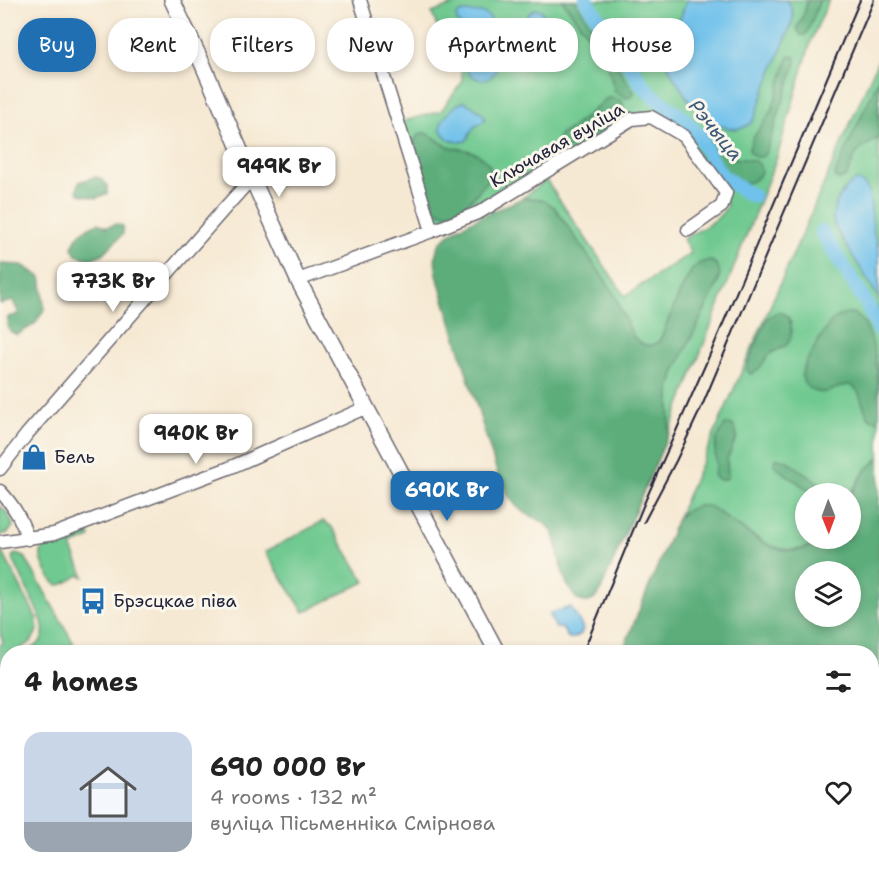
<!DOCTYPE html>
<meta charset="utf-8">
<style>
:root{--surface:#fff;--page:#f6f6f6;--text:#222;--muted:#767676;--accent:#1f6fb2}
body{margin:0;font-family:"Shantell Sans",sans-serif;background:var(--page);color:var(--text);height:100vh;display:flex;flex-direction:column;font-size:22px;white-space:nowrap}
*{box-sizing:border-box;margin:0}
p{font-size:20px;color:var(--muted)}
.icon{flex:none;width:33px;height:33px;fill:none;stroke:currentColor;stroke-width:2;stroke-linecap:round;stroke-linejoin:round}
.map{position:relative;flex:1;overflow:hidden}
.side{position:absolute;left:0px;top:645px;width:879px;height:234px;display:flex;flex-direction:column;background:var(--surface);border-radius:24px 24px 0 0;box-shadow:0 3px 9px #0003}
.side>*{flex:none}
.top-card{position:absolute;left:18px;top:18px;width:843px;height:54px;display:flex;gap:12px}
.needle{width:39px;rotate:179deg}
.tools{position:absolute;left:795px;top:483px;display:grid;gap:12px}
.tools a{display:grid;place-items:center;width:66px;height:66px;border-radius:50%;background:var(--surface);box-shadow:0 3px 9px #0003;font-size:30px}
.price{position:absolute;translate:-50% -51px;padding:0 14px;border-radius:12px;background:#fff;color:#222;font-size:20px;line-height:39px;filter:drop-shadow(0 2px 3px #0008)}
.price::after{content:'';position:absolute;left:50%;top:36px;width:18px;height:14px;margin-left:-9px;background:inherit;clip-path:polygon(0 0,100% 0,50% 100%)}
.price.selected{background:var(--accent);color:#fff}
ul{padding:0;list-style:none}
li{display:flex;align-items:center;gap:18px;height:150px;padding:0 24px}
li span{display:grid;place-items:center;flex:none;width:168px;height:120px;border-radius:18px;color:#555}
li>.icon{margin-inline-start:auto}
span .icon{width:72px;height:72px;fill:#fffc;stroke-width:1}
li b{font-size:26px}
h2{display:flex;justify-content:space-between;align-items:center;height:72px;padding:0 24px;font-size:26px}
.pill{padding:0 21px;border-radius:24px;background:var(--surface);box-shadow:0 3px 9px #0003;font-size:21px;line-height:54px}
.pill.selected{background:var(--accent);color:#fff}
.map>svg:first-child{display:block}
.green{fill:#70c990;stroke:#497666;stroke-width:1.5}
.forest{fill:#5cad7a;stroke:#3f685a;stroke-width:1.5;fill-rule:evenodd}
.water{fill:#6fc1eb;stroke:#487293;stroke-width:1.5}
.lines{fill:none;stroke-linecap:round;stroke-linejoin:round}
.canal{stroke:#6fc1eb;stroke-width:9}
.river{stroke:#6fc1eb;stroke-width:15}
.minor-casing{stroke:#6c6870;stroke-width:15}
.major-casing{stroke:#6c6870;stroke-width:18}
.minor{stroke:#fff;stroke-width:12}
.major{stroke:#fff;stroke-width:15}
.rail{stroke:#22223b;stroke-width:2}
.labels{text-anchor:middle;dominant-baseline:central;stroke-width:6;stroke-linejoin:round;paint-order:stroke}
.street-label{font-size:18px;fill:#22223b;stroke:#fbf7ec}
.poi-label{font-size:18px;fill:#22223b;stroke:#fbf7ec;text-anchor:start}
.water-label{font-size:20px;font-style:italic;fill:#3d5a79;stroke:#fbf7ec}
</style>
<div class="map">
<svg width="879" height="879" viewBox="0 0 879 879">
<rect width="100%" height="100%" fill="#fbf7ec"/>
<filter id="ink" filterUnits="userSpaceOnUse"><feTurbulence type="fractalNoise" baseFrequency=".0167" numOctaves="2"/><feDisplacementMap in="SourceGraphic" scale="12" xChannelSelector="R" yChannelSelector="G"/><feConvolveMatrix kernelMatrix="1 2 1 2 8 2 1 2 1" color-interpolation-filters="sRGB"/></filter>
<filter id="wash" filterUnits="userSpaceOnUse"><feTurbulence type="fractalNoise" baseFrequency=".008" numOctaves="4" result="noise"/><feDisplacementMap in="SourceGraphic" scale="24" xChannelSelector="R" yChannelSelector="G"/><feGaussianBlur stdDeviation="1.35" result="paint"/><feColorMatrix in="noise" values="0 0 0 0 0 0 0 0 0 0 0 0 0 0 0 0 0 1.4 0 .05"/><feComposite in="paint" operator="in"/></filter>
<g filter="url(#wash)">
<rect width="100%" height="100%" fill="#f6e9d3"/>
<!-- green -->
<g class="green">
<path d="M466,0h363l-18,41 -34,116 -108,276 1,-43 4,-17 42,-86 3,-7 -28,-8 -31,68c-9,10 -19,5 -27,-4l-21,-46 -58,-83 -27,-9 -6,1 25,-19 79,116 66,-43 -8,-14c15,-9 37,-17 44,-34l-42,-71 -35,-19 -176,95c-16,6 -28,16 -43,5l-31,-93 41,-11 21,-29 -2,-41h-18l-10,-28z"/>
<path d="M879,58v400l-14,13 -15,23h-44v44l14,1c-15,14 -33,13 -52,6l-60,-38 -25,5 -6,7z"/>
<path d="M0,506c7,5 11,11 13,20l-5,7 -8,2z"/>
<polygon points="323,521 331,526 365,582 304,612 265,552"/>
<path d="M89,530l1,8 -19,8 13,31 -5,-2c-5,3 -15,11 -21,10 -8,-2 -21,-29 -16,-36 7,-9 36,-16 47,-19z"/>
<polygon points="0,550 5,557 36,617 38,629 31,642 21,648 22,652 8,652 7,693 0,697 0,645 3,643 0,631"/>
<path d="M15,554l10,3 49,87 -15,8h-35c16,-8 23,-12 18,-31l-30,-64z"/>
<polygon points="410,872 475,872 471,879 415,879"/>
<polygon points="514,872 579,872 573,879 503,879"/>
<polygon points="627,872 779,872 784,879 631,879"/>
</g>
<!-- forest -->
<g class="forest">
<polygon points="562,0 575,0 634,92 632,97 625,98 615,92 608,67 602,54"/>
<polygon points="807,0 820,0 808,31 805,35 801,35 797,29 805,11"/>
<path d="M790,56l5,1 1,6 -30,89c-4,8 -11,6 -16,0l-1,-3 4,-11 19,-28 15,-49z"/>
<polygon points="879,78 879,138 865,146 856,154 846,177 840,180 835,177 836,171"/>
<path d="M608,98c18,-1 20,10 8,21 -9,6 -41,30 -51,30 -5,0 -5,-1 -8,-5l2,-8 24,-17 20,-18z"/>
<path d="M424,133c10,1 14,10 24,13 10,4 21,2 31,9 4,3 10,9 12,14 2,9 -9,18 -14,24 -13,15 -33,33 -48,8 -3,-13 -20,-53 -13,-63 2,-4 4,-4 8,-5z"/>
<path d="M715,140c8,6 9,14 20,18 7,2 17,0 23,5 10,11 -8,24 -20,19 -10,-3 -18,-14 -23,-23 -3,-5 -7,-10 -6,-16z"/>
<polygon points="95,177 100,178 107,185 107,194 96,198 80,194 77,191 79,182"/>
<path d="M527,198c12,0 18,2 27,9l58,83 21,46c8,9 18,14 27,4 9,-21 20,-52 32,-70 6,-8 22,-15 27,-1 2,6 -1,13 -3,18l-42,86 -4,17 -1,43 -70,161c-6,8 -12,10 -21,6 -11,-11 -16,-27 -19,-42 -2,-9 -2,-19 -7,-27 -7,-11 -20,-13 -30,-20 -13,-10 -19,-25 -25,-39l-57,-186c-3,-12 -7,-25 -3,-37 6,-20 64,-41 84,-50z"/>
<path d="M98,223l9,4 10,-3 6,2v8l-20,20 -13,5 -14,-4 -4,-7c5,-15 12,-19 26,-25z"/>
<path d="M0,264l22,1 19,12c3,11 0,19 4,31l-10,16 -18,11 -6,-3 -4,-6 1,-9 11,-3 -6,-13 -13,3z"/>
<path d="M778,312c4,1 6,1 9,4 6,7 6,22 0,28 -5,5 -12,6 -17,10 -8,7 -9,18 -20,20 -4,-3 -3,-6 -2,-11l19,-44 3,-3z"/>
<path d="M852,313c27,9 27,79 27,107 -17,4 -14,-25 -25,-33 -12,-9 -28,17 -47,-1 -3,-3 -5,-8 -5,-12 0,-8 26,-50 32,-55 5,-4 12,-5 18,-6z"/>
<polygon points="730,424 735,427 737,437 727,459 728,476 726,479 719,480 715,477 714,472 716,467 715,450 716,441 723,427 725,425"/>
<polygon points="777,458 786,460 826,488 830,493 812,493 776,467 774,463 775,460"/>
<path d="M879,458v421h-95l-5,-7h93v-220h-250l55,-133c8,-9 20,-16 33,-12 7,3 13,9 19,13 27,18 61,47 91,19l30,-1 1,-44 14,-23zM806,572h44v44h-44z"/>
<polygon points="547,872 579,872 573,879 544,879"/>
</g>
<!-- water -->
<g class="water">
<path d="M687,0h99c7,8 8,13 6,23l-27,66 -11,30 -4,5 -6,3 -7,2 -9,-1 -10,-3 -16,-9 -12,-14 -17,-26 -6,-13 -1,-11 8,-17z"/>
<path d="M535,9l6,1 3,5v3l-9,7 -3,4 -3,1 -4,-4c0,-8 3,-13 10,-17z"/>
<path d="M462,12c5,0 21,0 25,3 2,1 9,13 12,16l-1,3 -10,15c-16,-1 -7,-10 -17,-17 -4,-4 -9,-5 -13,-9l-2,-7z"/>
<path d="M479,59l11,1 5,6 1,5c-6,11 -20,11 -28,1l2,-8z"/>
<path d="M464,102c7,2 13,8 19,12l2,5 -2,3 -9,5 -8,14 -7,1 -10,-2c-11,-9 -11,-16 -1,-26 6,-6 7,-10 16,-12z"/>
<path d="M856,181l5,1 4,3 4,7 5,42 5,16v48l-43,-69c-1,-2 -3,-7 -3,-10 -1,-13 11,-33 23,-38z"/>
<polygon points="571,607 583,628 581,634 574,638 568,638 562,628 556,628 550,617 550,613"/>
</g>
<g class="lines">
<!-- canal -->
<polyline class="canal" points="700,138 720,116"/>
<!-- river -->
<g class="river">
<polyline points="586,0 642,84 652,95 685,120 700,138 712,162 721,175 742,190 753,196"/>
<polyline points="822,232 868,306 879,329"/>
</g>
</g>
</g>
<g filter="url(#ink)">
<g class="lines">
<!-- minor casing -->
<g class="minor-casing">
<g id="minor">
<polyline points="360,0 432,231"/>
<polyline points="298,280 432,231 480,212 632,119 651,117 684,136 726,193 722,206 688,230"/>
<polyline points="0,469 27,434 224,209 252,178"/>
<path d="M0,491c15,16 21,28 28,48"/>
<polyline points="0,542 54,534 229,468 367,407"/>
</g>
</g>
<!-- major casing -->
<g class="major-casing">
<g id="major">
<polyline points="172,0 203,65 252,178 298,280 497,652"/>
<polyline points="614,872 618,879"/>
</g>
</g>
<!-- minor -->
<use href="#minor" class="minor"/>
<!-- major -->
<use href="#major" class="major"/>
<!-- rail -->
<g class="rail">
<polyline points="644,522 676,461 702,406 874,0"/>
<polyline points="583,652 646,499 714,345 860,0"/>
<polyline points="229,879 243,872"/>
<polyline points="246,879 259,872"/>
<polyline points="471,879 477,872"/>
</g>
</g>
</g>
<!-- icons -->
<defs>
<g id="shop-bare" transform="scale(2.07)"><path d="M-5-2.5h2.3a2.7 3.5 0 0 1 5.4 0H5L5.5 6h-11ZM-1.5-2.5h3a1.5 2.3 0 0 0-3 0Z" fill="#1f6fb2" stroke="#fbf7ec" stroke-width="2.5" paint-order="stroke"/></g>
<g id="bus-bare" transform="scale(2.07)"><path d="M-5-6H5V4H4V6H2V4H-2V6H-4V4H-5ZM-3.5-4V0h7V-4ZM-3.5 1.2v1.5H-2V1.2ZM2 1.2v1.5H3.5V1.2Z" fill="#1f6fb2" stroke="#fbf7ec" stroke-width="2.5" paint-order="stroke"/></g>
</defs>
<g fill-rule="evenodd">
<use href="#shop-bare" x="34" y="457"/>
<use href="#bus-bare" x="93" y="601"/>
</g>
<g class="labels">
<!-- street labels -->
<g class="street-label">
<text transform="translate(557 145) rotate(-30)">Ключавая вуліца</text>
</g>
<!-- poi labels -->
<g class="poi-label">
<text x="54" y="457">Бель</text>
<text x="113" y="601">Брэсцкае піва</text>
</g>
<!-- water labels -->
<g class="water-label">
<text transform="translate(716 130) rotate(51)">Рэчыца</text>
</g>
</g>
</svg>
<div class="tools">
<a><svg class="needle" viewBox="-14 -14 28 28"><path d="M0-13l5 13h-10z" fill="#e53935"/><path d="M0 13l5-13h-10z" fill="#767676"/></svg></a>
<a><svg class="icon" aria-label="layers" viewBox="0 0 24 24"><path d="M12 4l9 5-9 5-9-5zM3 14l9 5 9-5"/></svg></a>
</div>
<b class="price" style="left:279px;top:198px">949K Br</b>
<b class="price" style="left:113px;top:313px">773K Br</b>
<b class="price" style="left:196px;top:465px">940K Br</b>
<b class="price selected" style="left:447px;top:522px">690K Br</b>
<div class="top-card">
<a class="pill selected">Buy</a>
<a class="pill">Rent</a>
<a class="pill">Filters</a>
<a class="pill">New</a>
<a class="pill">Apartment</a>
<a class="pill">House</a>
</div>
<section class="side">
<h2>4 homes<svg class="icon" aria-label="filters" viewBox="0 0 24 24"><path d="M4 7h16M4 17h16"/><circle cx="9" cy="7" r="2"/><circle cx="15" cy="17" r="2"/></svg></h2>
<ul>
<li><span style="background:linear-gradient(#c9d6e8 75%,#9aa5b1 0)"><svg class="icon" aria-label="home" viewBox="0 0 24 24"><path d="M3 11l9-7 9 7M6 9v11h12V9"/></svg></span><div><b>690 000 Br</b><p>4 rooms · 132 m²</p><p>вуліца Пісьменніка Смірнова</p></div><svg class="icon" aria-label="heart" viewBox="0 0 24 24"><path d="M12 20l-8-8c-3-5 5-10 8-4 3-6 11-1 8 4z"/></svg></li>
</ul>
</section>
</div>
